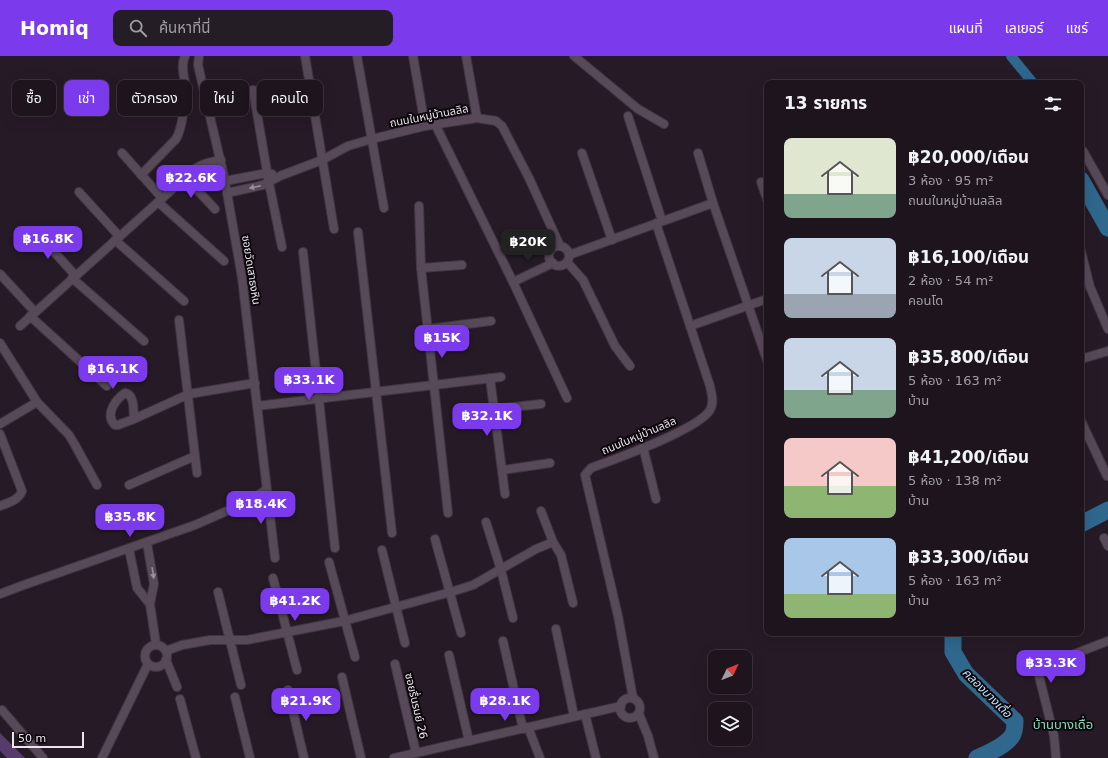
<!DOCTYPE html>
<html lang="th">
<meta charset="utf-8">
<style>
:root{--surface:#1d141d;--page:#251d26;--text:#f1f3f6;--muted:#a09ea4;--line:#3b333b;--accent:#7c3aed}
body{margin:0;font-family:"DejaVu Sans","Noto Sans Thai",sans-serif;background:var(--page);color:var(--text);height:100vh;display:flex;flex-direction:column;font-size:15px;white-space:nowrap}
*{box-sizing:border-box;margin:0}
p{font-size:13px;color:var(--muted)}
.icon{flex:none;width:22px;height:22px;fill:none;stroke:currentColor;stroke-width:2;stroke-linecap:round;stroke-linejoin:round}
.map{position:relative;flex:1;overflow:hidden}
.details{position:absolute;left:764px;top:24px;width:320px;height:556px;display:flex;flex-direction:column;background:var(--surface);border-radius:8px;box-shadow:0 4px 16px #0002,0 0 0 1px var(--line)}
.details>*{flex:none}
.hud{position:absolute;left:12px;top:24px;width:380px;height:36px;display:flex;gap:8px}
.needle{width:26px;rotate:47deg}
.tools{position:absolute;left:708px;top:594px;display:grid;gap:8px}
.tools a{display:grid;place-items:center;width:44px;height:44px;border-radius:8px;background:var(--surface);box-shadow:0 4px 16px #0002,0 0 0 1px var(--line);font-size:20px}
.scale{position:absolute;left:12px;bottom:10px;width:72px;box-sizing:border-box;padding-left:4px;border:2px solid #ece3ec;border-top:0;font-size:11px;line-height:14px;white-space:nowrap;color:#ece3ec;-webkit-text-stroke:3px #0c070c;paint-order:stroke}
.price{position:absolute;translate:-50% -34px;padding:0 9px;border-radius:8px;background:var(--accent);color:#fff;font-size:13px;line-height:26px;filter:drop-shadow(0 1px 2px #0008)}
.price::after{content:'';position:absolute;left:50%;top:24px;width:12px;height:9px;margin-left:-6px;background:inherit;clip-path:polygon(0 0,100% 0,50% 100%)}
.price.active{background:#222;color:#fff}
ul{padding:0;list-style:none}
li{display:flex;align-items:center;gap:12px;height:100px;padding:0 20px}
li span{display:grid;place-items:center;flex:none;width:112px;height:80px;border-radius:8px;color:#555}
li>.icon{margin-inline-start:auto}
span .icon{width:48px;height:48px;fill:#fffc;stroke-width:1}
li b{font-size:17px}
h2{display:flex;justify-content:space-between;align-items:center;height:48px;padding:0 20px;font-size:17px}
.pill{padding:0 14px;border-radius:8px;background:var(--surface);box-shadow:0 4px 16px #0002,0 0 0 1px var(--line);font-size:14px;line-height:36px}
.pill.active{background:var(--accent);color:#fff}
header{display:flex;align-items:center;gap:24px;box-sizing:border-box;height:56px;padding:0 20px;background:var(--accent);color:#fff}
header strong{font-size:19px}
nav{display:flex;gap:22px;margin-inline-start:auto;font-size:14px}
.search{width:280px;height:36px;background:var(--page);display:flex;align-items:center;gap:10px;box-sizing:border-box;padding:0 14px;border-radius:8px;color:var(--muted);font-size:15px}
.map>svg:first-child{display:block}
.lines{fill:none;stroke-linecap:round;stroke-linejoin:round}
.canal{stroke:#2f678d;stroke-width:10}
.river{stroke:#2f678d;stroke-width:17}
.building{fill:#563b6c}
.minor-casing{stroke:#403640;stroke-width:10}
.minor{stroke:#584959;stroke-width:8}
.oneway{fill:#9b8e9b}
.labels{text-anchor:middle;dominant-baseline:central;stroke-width:4;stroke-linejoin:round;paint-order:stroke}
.street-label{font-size:11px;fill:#ece3ec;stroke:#0c070c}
.water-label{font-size:12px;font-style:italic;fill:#c2e0f8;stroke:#0c070c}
.quarter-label{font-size:13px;fill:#86dbb4;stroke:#0c070c}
</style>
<header>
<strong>Homiq</strong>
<div class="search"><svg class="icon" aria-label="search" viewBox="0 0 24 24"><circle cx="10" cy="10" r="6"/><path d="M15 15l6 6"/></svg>ค้นหาที่นี่</div>
<nav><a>แผนที่</a><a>เลเยอร์</a><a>แชร์</a></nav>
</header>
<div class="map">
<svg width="1108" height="702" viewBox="0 0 1108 702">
<rect width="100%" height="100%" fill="#271a27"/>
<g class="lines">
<!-- canal -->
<polyline class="canal" points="1011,0 1033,27"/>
<!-- river -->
<g class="river">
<polyline points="1081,124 1108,172"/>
<polyline points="1081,468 1108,454"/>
<path d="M953,577v19l13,22 49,47c0,5 -1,12 -3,15 -8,11 -24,17 -35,22"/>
</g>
</g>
<!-- building -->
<polygon class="building" points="0,677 25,702 7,702 0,695"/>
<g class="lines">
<!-- minor casing -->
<g class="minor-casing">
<g id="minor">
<polyline points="199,0 198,9 225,125 242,222 275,502"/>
<polyline points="305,0 334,173"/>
<polyline points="357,0 384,152"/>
<polyline points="413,0 425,70"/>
<polyline points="466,0 477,62"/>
<polyline points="574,0 638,53 664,68"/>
<polyline points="253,34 269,127 282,191"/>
<polyline points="628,60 662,165"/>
<polyline points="435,68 513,226 567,342"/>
<polyline points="1083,95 1108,139"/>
<polyline points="122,97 162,142"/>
<polyline points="582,97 612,184"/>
<polyline points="698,97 713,147 767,304"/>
<path d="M141,119l35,-36c7,-12 9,-38 9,-52 0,-11 -5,-20 0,-31"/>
<polyline points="186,122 215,153"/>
<polyline points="225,125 267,117 272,118"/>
<polyline points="761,126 767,143"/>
<path d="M177,129c16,-4 29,-13 45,-17"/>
<polyline points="79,136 119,180"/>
<polyline points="227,137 263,129 280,120 322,104 348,90 372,83 425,70 477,62 496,65 502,70 529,122 560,190"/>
<polyline points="158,146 224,205"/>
<polyline points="419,150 421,212 448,457"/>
<polyline points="36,176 75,219"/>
<polyline points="358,176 392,477"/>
<polyline points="115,184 184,245"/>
<circle cx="559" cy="200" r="10"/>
<polyline points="1081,195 1090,231 1108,273"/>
<polyline points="303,196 335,492"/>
<polyline points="569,199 713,147"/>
<polyline points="567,206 583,224 615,290 630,310"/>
<polyline points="421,212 462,209"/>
<polyline points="0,218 35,256"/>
<polyline points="72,222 144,285"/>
<polyline points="513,226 553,207"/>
<polyline points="30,260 107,330"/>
<polyline points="179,264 197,417"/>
<path d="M20,270l157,-141c12,-15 24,-22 44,-25"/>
<polyline points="690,270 767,243"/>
<polyline points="428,273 491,265"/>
<polyline points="0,287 37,346 69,379 75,389 97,429"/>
<polyline points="1081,303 1108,295"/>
<polyline points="490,322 505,438"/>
<polyline points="257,350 501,321"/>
<polyline points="493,353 541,348"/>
<path d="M134,363c-1,-9 1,-24 -9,-26 -9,6 -21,22 -10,32h3l16,-6 55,-25 66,-11"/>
<polyline points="1081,365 1107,420"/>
<polyline points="0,368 37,346"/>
<path d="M0,378l22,57c-3,9 -14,12 -22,15"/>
<polyline points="643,391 656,443"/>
<polyline points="503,414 550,407"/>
<polyline points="129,429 195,400"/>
<polyline points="541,455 553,486 561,499 573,547"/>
<polyline points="486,466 501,514 513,562"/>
<polyline points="1104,482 1108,490"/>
<polyline points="435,483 461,577"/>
<polyline points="147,487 154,528 150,548 156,588"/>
<polyline points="129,493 137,532 150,548"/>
<polyline points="382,494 405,587"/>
<polyline points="329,506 355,601"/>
<polyline points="273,522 297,614"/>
<polyline points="218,536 241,629"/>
<polyline points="0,538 21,530 195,469 245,447 266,434"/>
<polyline points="556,573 574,660"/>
<polyline points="503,585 523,673"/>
<circle cx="156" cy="600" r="11"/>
<polyline points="166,595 182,589 210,584 247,584 344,565 451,536 473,529 536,493 553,486"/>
<polyline points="449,599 469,685"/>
<polyline points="166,604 177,631"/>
<polyline points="395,608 416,697"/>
<polyline points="342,621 361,702"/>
<polyline points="288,634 304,702"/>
<polyline points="235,641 250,702"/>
<path d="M633,642l-15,-82 -33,-141 6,-7c24,-9 107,-38 119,-58 4,-7 2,-15 0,-24l-54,-163"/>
<circle cx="630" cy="652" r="10"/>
<polyline points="180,643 196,702"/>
<polyline points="2,654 43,702"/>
<polyline points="585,658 596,702"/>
<polyline points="639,658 648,680 654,702"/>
<polyline points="528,671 540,702"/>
<polyline points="102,702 148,608"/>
<polyline points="394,702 621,650"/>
<polyline points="1056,702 1054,680 1039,620 1040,614 1064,602 1108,585"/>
</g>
</g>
<!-- minor -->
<use href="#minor" class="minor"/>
</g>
<!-- one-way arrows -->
<defs><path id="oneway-solid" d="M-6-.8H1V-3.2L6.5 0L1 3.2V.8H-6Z"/></defs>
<g class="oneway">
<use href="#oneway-solid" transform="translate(255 131) rotate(168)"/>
<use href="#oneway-solid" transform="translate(153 517) rotate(81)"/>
</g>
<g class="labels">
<!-- street labels -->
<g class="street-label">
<text transform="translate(429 60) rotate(-11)">ถนนในหมู่บ้านลลิล</text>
<text transform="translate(251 214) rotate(81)">ซอยวัดเสาธงหิน</text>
<text transform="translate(639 380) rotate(-23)">ถนนในหมู่บ้านลลิล</text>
<text transform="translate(416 650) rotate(77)">ซอยรื่นรมย์ 26</text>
</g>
<!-- water labels -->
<g class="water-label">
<text transform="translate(987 637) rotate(45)">คลองบางเดื่อ</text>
</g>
<!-- quarter labels -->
<g class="quarter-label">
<text x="1063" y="668">บ้านบางเดื่อ</text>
</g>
</g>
</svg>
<div class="tools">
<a><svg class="needle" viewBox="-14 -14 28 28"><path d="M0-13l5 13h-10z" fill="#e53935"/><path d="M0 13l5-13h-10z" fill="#a09ea4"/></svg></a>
<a><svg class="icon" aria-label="layers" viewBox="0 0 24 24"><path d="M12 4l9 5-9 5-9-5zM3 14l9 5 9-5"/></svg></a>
</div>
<div class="scale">50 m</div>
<b class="price" style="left:191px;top:143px">฿22.6K</b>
<b class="price" style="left:48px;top:204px">฿16.8K</b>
<b class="price active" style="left:528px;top:207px">฿20K</b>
<b class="price" style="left:442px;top:303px">฿15K</b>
<b class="price" style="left:113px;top:334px">฿16.1K</b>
<b class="price" style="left:309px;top:345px">฿33.1K</b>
<b class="price" style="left:487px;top:381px">฿32.1K</b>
<b class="price" style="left:261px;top:469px">฿18.4K</b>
<b class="price" style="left:130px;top:482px">฿35.8K</b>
<b class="price" style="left:295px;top:566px">฿41.2K</b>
<b class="price" style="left:1051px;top:628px">฿33.3K</b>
<b class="price" style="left:306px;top:666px">฿21.9K</b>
<b class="price" style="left:505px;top:666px">฿28.1K</b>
<div class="hud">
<a class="pill">ซื้อ</a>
<a class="pill active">เช่า</a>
<a class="pill">ตัวกรอง</a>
<a class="pill">ใหม่</a>
<a class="pill">คอนโด</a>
</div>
<section class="details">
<h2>13 รายการ<svg class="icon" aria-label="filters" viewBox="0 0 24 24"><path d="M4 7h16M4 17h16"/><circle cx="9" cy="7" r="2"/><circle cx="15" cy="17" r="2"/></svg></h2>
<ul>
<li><span style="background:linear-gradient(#dfe7d0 70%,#7fa58c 0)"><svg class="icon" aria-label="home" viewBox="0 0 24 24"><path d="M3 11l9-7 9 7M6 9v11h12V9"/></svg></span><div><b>฿20,000/เดือน</b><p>3 ห้อง · 95 m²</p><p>ถนนในหมู่บ้านลลิล</p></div></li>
<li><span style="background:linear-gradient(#c9d6e8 70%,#9aa5b1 0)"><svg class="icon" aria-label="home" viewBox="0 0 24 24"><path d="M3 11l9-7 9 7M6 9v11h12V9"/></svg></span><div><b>฿16,100/เดือน</b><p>2 ห้อง · 54 m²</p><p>คอนโด</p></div></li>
<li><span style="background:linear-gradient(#c9d6e8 65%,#7fa58c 0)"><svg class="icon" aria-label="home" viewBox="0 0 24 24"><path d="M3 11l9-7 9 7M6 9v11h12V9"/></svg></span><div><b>฿35,800/เดือน</b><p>5 ห้อง · 163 m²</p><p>บ้าน</p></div></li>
<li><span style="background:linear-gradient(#f6c9c9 60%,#8fb573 0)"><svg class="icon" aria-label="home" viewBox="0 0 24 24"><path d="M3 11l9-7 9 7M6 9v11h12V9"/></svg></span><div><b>฿41,200/เดือน</b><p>5 ห้อง · 138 m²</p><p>บ้าน</p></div></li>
<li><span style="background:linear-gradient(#a9c7e8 70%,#8fb573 0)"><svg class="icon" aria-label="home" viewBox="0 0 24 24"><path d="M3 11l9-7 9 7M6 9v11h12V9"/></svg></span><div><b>฿33,300/เดือน</b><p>5 ห้อง · 163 m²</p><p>บ้าน</p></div></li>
</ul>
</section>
</div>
